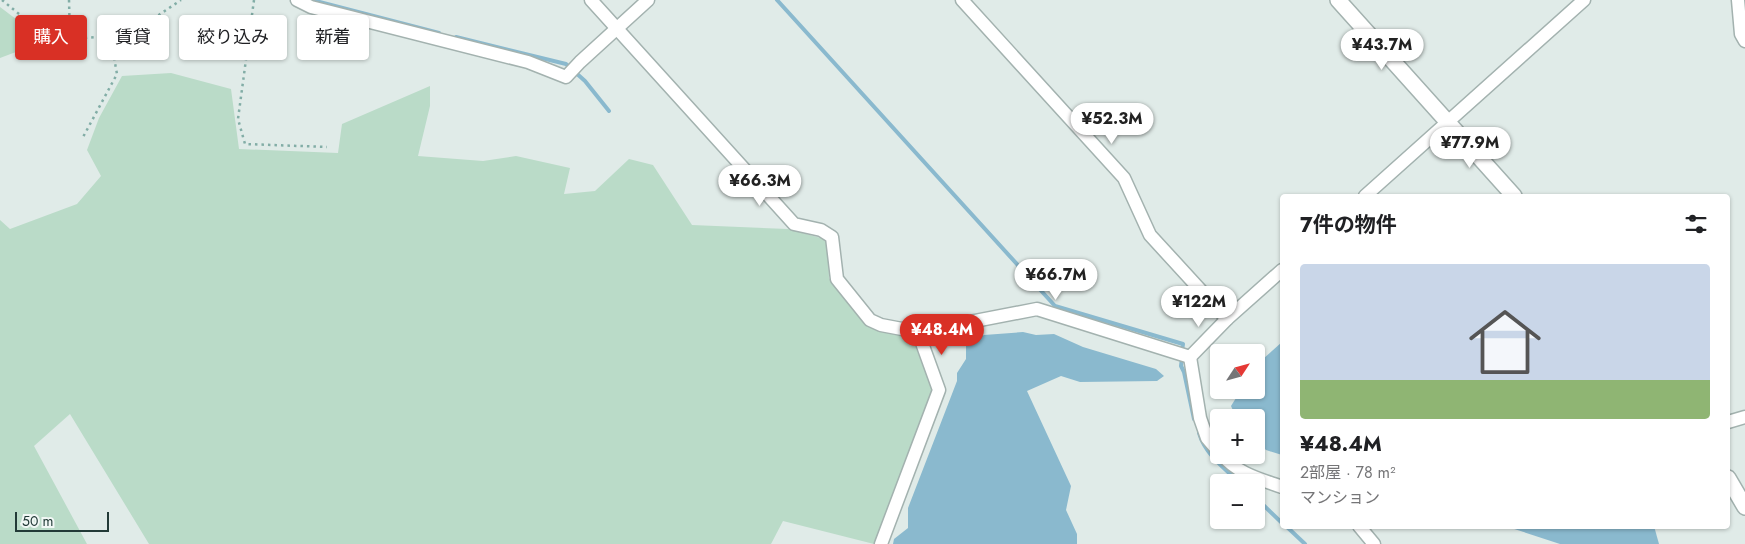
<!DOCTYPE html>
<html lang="ja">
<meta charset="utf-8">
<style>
:root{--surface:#fff;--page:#f6f6f6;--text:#202124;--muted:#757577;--line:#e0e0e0;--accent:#d93025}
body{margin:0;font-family:Jost,"Noto Sans JP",sans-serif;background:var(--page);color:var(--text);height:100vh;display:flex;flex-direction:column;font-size:19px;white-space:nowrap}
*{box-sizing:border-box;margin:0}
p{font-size:16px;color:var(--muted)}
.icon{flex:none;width:28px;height:28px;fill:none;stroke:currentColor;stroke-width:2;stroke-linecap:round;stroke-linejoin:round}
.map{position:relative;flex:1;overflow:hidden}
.details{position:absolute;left:1280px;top:194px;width:450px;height:335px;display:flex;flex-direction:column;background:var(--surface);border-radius:5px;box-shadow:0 1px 4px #0004}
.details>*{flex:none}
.guide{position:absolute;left:15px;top:15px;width:475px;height:45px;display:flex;gap:10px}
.needle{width:32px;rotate:54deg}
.controls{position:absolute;left:1210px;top:344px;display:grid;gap:10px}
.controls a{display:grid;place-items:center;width:55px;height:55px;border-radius:5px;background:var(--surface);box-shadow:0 1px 4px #0004;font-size:25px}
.scale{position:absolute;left:15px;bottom:12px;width:94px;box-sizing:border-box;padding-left:5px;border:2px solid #223a37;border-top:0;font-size:14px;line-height:18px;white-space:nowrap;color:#223a37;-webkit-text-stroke:4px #f1f7f5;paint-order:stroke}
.price{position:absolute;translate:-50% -42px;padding:0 11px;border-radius:18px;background:#fff;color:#222;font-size:16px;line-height:32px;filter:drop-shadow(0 1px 2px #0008)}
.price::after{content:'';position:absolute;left:50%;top:30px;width:15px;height:11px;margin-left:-8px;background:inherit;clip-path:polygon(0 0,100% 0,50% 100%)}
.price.current{background:var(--accent);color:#fff}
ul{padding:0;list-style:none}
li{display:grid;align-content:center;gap:10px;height:265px;padding:0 20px}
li+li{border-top:1px solid var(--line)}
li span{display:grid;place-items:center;height:155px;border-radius:5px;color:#555}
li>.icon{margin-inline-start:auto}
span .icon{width:90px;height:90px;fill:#fffc;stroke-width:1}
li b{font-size:21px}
h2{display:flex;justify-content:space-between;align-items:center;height:60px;padding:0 20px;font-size:21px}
.pill{padding:0 18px;border-radius:5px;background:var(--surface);box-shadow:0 1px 4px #0004;font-size:18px;line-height:45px}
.pill.current{background:var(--accent);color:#fff}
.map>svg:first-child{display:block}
.green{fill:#badbc8}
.water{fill:#8ab9ce}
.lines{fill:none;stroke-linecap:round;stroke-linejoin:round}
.stream{stroke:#8ab9ce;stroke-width:4}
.minor-casing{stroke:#a3b2af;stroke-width:15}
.tertiary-casing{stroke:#a3b2af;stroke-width:18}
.path{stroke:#82ada6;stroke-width:2.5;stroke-dasharray:2.5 4;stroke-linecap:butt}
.minor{stroke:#fff;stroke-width:12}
.tertiary{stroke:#fff;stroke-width:15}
</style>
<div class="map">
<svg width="1745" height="544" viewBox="0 0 1745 544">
<rect width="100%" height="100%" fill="#e0ebe8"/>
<!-- green -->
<g class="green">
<polygon points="0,7 45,41 0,58"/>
<polygon points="171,73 231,89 239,149 338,153 342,124 430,86 430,106 418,156 483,161 516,156 570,168 564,194 595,191 629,159 653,165 692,225 788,229 828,240 829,278 867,326 912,338 934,393 874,544 783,521 771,544 149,544 70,414 34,446 87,544 0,544 0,220 10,229 77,204 101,176 87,150 99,118 122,76"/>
</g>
<!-- water -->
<g class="water">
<polygon points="1023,332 1036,335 1054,334 1083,347 1156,369 1164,376 1157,381 1080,382 1061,376 1027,391 1071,486 1066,510 1077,534 1077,544 893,544 894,539 908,528 908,508 957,381 957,373 966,359 966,345 984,335"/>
<polygon points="1282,342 1282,455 1266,450 1256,440 1256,418 1236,417 1231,406 1241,390 1256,390 1256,367 1263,359"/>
<polygon points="1505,526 1654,526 1659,544 1560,544"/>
</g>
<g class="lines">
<!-- stream -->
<g class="stream">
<polyline points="312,0 439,33"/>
<polyline points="777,0 1055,306 1183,344 1182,351"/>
<polyline points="456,37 566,64 585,81 609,111"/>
<polyline points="1182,358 1181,366 1184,372 1194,419"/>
<path d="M1199,433c6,21 25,35 40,49"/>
<polyline points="1256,498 1282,523"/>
<polyline points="1286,526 1305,544"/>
</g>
<!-- minor casing -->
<g class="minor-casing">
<g id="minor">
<polyline points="297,0 311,7 528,62 566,77 580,62 648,0"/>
<polyline points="591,0 794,224 821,230 832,237 837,279 870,320 881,325 918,332 1037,309 1190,357"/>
<polyline points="962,0 1124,178 1150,235 1227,319"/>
<polyline points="1738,0 1741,34 1745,41"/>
<polyline points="1365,196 1584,0"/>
<polyline points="1190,357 1227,319 1282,270"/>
<polyline points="1190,357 1200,418 1207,438 1219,452"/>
<polyline points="1728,422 1745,417"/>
<path d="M1222,455c16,19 38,24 60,32"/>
<polyline points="1359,526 1374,544"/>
<polyline points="881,544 939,390 918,332"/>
</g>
</g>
<!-- tertiary casing -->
<g class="tertiary-casing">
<g id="tertiary">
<polyline points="1338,0 1514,196"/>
<polyline points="1728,478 1745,507"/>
</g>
</g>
<!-- path -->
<g class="path">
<polyline points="2,0 52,41 107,36 113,52 117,74 82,139"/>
<polyline points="69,0 70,40"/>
<polyline points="254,0 238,119 245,144 327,147"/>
<polyline points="113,52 141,27 181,0"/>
</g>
<!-- minor -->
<use href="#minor" class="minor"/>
<!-- tertiary -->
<use href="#tertiary" class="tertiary"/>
</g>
</svg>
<div class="controls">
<a><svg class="needle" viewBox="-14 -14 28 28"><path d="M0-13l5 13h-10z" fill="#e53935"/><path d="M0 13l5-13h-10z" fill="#757577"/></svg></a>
<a>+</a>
<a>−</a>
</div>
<div class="scale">50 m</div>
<b class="price" style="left:1382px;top:71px">¥43.7M</b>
<b class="price" style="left:1112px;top:145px">¥52.3M</b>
<b class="price" style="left:1470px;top:169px">¥77.9M</b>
<b class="price" style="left:760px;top:207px">¥66.3M</b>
<b class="price" style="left:1056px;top:301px">¥66.7M</b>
<b class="price" style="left:1199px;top:328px">¥122M</b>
<b class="price current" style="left:942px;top:356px">¥48.4M</b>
<div class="guide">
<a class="pill current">購入</a>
<a class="pill">賃貸</a>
<a class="pill">絞り込み</a>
<a class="pill">新着</a>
</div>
<section class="details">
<h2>7件の物件<svg class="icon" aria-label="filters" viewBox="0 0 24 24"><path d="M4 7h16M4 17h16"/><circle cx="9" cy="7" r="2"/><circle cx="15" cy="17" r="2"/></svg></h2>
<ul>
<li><span style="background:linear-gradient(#c9d6e8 75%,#8fb573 0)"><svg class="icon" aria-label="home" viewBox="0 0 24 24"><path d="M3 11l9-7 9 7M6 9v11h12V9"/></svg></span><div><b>¥48.4M</b><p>2部屋 · 78 m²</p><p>マンション</p></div></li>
</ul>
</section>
</div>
